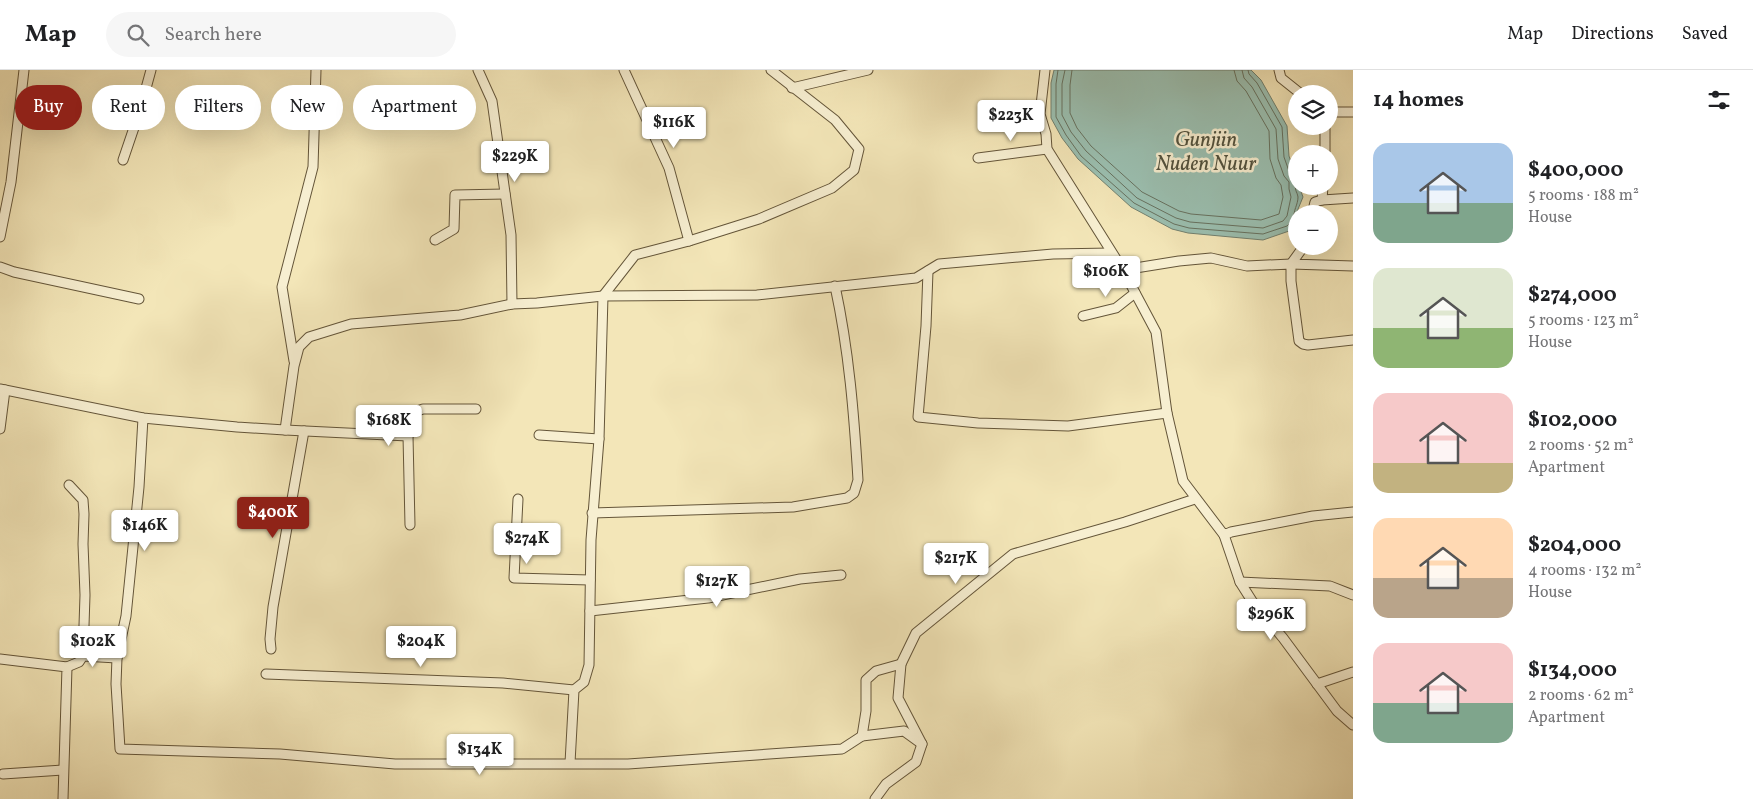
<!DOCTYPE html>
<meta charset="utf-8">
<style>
:root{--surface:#fff;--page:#f6f6f6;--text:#202124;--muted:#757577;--line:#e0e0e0;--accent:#8f2418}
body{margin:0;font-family:Vollkorn,serif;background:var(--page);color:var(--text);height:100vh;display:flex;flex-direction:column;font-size:19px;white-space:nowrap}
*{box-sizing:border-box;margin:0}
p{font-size:16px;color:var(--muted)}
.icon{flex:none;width:28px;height:28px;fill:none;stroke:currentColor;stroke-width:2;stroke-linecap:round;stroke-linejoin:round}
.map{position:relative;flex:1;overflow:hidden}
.drawer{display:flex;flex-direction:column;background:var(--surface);width:400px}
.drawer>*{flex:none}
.top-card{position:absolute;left:15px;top:15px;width:475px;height:45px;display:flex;gap:10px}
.buttons{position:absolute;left:1288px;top:15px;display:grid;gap:10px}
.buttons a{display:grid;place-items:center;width:50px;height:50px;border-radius:50%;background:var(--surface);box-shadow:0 5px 20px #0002;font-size:25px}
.price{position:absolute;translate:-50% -42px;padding:0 11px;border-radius:5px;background:#fff;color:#222;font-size:16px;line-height:32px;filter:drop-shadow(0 1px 2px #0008)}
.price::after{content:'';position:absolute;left:50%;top:30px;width:15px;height:11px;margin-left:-8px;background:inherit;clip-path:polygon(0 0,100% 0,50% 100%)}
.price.active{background:var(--accent);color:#fff}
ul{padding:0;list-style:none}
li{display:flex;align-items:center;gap:15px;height:125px;padding:0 20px}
li span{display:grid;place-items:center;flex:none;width:140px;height:100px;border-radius:15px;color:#555}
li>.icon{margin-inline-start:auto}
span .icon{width:60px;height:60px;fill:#fffc;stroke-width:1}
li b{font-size:21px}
h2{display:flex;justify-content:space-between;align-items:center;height:60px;padding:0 20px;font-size:21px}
.pill{padding:0 18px;border-radius:22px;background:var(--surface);box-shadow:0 5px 20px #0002;font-size:18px;line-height:45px}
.pill.active{background:var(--accent);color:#fff}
header{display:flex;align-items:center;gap:30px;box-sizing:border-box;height:70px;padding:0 25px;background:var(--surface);border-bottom:1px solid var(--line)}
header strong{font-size:24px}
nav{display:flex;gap:28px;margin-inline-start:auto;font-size:18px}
.search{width:350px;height:45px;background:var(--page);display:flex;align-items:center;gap:12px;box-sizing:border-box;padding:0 18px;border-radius:28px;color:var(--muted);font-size:19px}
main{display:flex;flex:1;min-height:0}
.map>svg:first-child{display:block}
.water{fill:#9bbfb0;stroke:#728170}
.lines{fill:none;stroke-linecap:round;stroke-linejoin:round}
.shore{stroke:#687260;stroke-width:1}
.street-casing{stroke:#645539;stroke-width:11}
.street{stroke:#f7efd1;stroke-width:9}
.labels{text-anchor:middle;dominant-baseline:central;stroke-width:5;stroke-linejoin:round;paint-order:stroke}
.water-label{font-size:21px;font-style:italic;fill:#53533f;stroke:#f7efd1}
</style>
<header>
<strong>Map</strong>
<div class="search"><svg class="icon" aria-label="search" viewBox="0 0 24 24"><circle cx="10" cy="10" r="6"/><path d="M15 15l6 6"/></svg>Search here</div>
<nav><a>Map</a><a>Directions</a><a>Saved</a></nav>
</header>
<main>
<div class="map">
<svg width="1353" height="729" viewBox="0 0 1353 729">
<rect width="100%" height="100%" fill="#f3e6b8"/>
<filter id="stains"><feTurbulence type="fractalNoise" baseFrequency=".004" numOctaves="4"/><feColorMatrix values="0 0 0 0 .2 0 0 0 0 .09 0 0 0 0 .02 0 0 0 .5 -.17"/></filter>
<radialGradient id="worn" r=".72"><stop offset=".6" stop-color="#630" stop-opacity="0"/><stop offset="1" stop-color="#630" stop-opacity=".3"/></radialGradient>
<!-- water -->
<polygon class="water" points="1054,0 1251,0 1261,10 1287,56 1289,86 1296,107 1296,116 1299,116 1303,127 1296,144 1292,160 1263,170 1188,163 1172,159 1131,137 1078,89 1062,68 1051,48 1051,13"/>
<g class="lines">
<!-- shore -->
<g class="shore">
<path d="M1058,0l-2,14v33l10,18 15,21 53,47 40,21 15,4 74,6 24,-8 7,-7c-1,-9 4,-14 4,-22 -1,-6 -4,-7 -2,-13"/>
<polyline points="1065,0 1062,14 1062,45 1071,62 1086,81 1137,128 1176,148 1190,152 1263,158 1283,151 1287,146 1291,127 1289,119 1289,112 1284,106 1278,89 1276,59 1252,17 1244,8 1242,0"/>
<polyline points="1072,0 1070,15 1070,43 1077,58 1091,76 1142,122 1179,141 1191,144 1261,150 1279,144 1283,127 1281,115 1276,108 1270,89 1269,61 1246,21 1237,11 1234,0"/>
<polyline points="1248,0 1249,4 1257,13 1282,57 1284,87 1290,104 1296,106"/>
</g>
<!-- street casing -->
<g class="street-casing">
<g id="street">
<polyline points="478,0 492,31 511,165 512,234"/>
<polyline points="624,0 669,98 689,171"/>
<polyline points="1045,0 1040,44 1046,64 1047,79 1123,200 1156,262 1167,343 1183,411 1224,465 1231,462 1313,446 1353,442"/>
<polyline points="1279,0 1281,8 1301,24"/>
<polyline points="792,18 868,0"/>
<polyline points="1329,42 1353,42"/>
<polyline points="1325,56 1325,84"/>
<polyline points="978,88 1047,79"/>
<polyline points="123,90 140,40 151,0"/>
<polyline points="1322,130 1353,128"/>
<polyline points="1312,144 1315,132 1322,130 1323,116"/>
<polyline points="0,167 11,112 24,0"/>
<polyline points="435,170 454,159 455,125 505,124"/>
<polyline points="1304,176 1291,194 1353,196"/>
<polyline points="0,197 14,202 139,229"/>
<polyline points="1123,200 1179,191 1211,188 1247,196 1291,194 1291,211 1299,271 1303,274 1308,275 1353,270"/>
<polyline points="928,201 926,256 918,347 978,353 1068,356 1167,343"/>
<polyline points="1083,246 1116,238 1135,223"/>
<polyline points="294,291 282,217 313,97 316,0"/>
<polyline points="0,319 143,348 237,357 285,360 294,296 299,277 309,267 351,254 460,245 512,234 537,233 603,226 757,225 916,208 939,194 1053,184 1111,183"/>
<polyline points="143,348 139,417 126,546 117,588 116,614 120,679 280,684 395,694 628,694 842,679 862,666 904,661 922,674"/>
<polyline points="0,359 5,320"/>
<polyline points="285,360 408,366 414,342 423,339 476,339"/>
<polyline points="539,365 599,369"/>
<polyline points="408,366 410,455"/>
<polyline points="69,415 83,430 84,444 83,474 85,525 83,586"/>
<polyline points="518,429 514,508 590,510"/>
<path d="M592,443l201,-6 54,-9 7,-5 4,-13c-4,-66 -9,-129 -23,-194"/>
<polyline points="1224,465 1240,512 1252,531 1283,568 1337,641 1353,655"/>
<polyline points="1240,512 1330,516 1353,525"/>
<polyline points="590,541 708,528 800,509 841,505"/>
<polyline points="271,579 270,569 273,537 304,361"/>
<polyline points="0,589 67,597 63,729"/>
<polyline points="67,597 79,592 83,586 117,588"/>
<polyline points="266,604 503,613 574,620"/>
<polyline points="1317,614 1353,602"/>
<polyline points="862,666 866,641 866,610 876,601 901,594"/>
<polyline points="570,693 574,620 584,612 589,595 591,470 599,369 603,226 635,185 689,171 759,149 832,118 854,100 859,79 835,50 771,0"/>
<polyline points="3,704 63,700"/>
<polyline points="875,729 886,714 916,692 922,674 898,628 901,594 916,563 1013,484 1125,452 1195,429"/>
</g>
</g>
<!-- street -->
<use href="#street" class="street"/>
</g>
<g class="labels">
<!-- water labels -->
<g class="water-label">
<text x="1206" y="70">Gunjiin<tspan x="1206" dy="24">Nuden Nuur</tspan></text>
</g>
</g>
<rect width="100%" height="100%" filter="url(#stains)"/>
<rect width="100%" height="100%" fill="url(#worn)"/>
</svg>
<div class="buttons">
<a><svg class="icon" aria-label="layers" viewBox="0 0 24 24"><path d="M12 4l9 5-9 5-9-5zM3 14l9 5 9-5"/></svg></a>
<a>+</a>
<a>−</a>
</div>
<b class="price" style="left:1011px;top:72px">$223K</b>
<b class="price" style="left:674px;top:79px">$116K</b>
<b class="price" style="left:515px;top:113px">$229K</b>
<b class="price" style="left:1106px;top:228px">$106K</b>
<b class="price" style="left:389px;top:377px">$168K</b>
<b class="price active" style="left:273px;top:469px">$400K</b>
<b class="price" style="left:145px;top:482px">$146K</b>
<b class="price" style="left:527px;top:495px">$274K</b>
<b class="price" style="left:956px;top:515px">$217K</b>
<b class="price" style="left:717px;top:538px">$127K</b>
<b class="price" style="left:1271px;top:571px">$296K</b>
<b class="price" style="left:93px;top:598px">$102K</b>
<b class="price" style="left:421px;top:598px">$204K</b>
<b class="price" style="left:480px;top:706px">$134K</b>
<div class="top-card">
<a class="pill active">Buy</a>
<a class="pill">Rent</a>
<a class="pill">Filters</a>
<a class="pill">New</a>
<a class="pill">Apartment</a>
</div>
</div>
<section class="drawer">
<h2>14 homes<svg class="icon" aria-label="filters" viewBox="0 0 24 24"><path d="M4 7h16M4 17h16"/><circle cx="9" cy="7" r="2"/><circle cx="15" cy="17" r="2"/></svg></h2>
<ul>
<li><span style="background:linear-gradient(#a9c7e8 60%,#7fa58c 0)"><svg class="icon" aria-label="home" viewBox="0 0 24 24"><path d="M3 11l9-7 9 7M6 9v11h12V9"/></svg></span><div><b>$400,000</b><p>5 rooms · 188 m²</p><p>House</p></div></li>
<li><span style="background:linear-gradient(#dfe7d0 60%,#8fb573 0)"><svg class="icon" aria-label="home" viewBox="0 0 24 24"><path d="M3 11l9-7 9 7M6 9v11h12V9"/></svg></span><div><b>$274,000</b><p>5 rooms · 123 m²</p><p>House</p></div></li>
<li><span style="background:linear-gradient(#f6c9c9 70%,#c2b280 0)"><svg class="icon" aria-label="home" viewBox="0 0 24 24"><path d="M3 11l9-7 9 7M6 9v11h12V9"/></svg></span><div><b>$102,000</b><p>2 rooms · 52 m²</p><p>Apartment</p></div></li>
<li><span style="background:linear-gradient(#ffd9b3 60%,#b9a48a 0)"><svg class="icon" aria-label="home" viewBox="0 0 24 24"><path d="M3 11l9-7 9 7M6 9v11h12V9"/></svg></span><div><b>$204,000</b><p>4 rooms · 132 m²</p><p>House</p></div></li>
<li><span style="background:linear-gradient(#f6c9c9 60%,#7fa58c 0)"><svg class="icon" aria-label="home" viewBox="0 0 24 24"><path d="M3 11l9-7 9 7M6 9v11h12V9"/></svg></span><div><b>$134,000</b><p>2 rooms · 62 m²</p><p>Apartment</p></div></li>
</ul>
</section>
</main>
